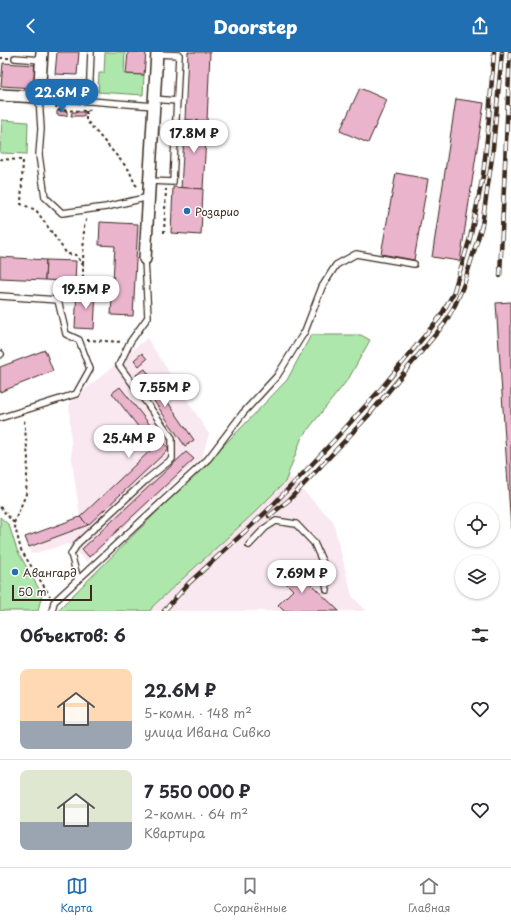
<!DOCTYPE html>
<html lang="ru">
<meta charset="utf-8">
<style>
:root{--surface:#fff;--page:#f7f7f7;--text:#2b2b33;--muted:#7c7c81;--line:#e1e1e2;--accent:#1f6fb2}
body{margin:0;font-family:"Playpen Sans",sans-serif;background:var(--page);color:var(--text);height:100vh;display:flex;flex-direction:column;font-size:15px;white-space:nowrap}
*{box-sizing:border-box;margin:0}
p{font-size:13px;color:var(--muted)}
.icon{flex:none;width:22px;height:22px;fill:none;stroke:currentColor;stroke-width:2;stroke-linecap:round;stroke-linejoin:round}
.map{position:relative;height:559px;overflow:hidden}
.side{display:flex;flex-direction:column;background:var(--surface);flex:1}
.side>*{flex:none}
.controls{position:absolute;left:455px;top:451px;display:grid;gap:8px}
.controls a{display:grid;place-items:center;width:44px;height:44px;border-radius:50%;background:var(--surface);box-shadow:0 1px 3px #0004;font-size:20px}
.scale{position:absolute;left:12px;bottom:10px;width:80px;box-sizing:border-box;padding-left:4px;border:2px solid #3b2a1e;border-top:0;font-size:11px;line-height:14px;white-space:nowrap;color:#3b2a1e;-webkit-text-stroke:3px #fff;paint-order:stroke}
.price{position:absolute;translate:-50% -34px;padding:0 9px;border-radius:14px;background:#fff;color:#222;font-size:13px;line-height:26px;filter:drop-shadow(0 1px 2px #0008)}
.price::after{content:'';position:absolute;left:50%;top:24px;width:12px;height:9px;margin-left:-6px;background:inherit;clip-path:polygon(0 0,100% 0,50% 100%)}
.price.active{background:var(--accent);color:#fff}
ul{padding:0;list-style:none}
li{display:flex;align-items:center;gap:12px;height:100px;padding:0 20px}
li+li{border-top:1px solid var(--line)}
li span{display:grid;place-items:center;flex:none;width:112px;height:80px;border-radius:8px;color:#555}
li>.icon{margin-inline-start:auto}
span .icon{width:48px;height:48px;fill:#fffc;stroke-width:1}
li b{font-size:17px}
h2{display:flex;justify-content:space-between;align-items:center;height:48px;padding:0 20px;font-size:17px}
header{display:flex;justify-content:space-between;align-items:center;height:52px;padding:0 20px;background:var(--accent);color:#fff;font-size:18px;font-weight:800}
.dock{display:flex;justify-content:space-around;align-items:center;height:56px;border-top:1px solid var(--line);background:var(--surface);font-size:11px;color:var(--muted)}
.dock a{display:grid;justify-items:center;gap:2px}
.dock .active{color:var(--accent)}
.map>svg:first-child{display:block}
.built{fill:#f9e8f0}
.green{fill:#aee7ab;stroke:#748864}
.building{fill:#eab4cd;stroke:#3b2a1e}
.lines{fill:none;stroke-linecap:round;stroke-linejoin:round}
.service-casing{stroke:#3b2a1e;stroke-width:8}
.minor-casing{stroke:#3b2a1e;stroke-width:14}
.path{stroke:#3b2a1e;stroke-width:2;stroke-dasharray:3 3;stroke-linecap:butt}
.service{stroke:#fff;stroke-width:5.5}
.minor{stroke:#fff;stroke-width:11}
.rail-casing{stroke:#3b2a1e;stroke-width:4.5}
.rail{stroke:#fff;stroke-width:3;stroke-dasharray:9;stroke-linecap:butt}
.poi-dot{fill:#1f6fb2;stroke:#fff;stroke-width:1.5}
.labels{text-anchor:middle;dominant-baseline:central;stroke-width:3;stroke-linejoin:round;paint-order:stroke}
.poi-label{font-size:11px;fill:#3b2a1e;stroke:#fff;text-anchor:start}
</style>
<header><svg class="icon" aria-label="back" viewBox="0 0 24 24"><path d="M15 5l-7 7 7 7"/></svg>Doorstep<svg class="icon" aria-label="share" viewBox="0 0 24 24"><path d="M12 15V3M7 8l5-5 5 5M5 13v7h14v-7"/></svg></header>
<div class="map">
<svg width="511" height="559" viewBox="0 0 511 559">
<rect width="100%" height="100%" fill="#fff"/>
<filter id="ink" filterUnits="userSpaceOnUse"><feTurbulence type="fractalNoise" baseFrequency=".025" numOctaves="2"/><feDisplacementMap in="SourceGraphic" scale="8" xChannelSelector="R" yChannelSelector="G"/><feConvolveMatrix kernelMatrix="1 2 1 2 8 2 1 2 1" color-interpolation-filters="sRGB"/></filter>
<g filter="url(#ink)">
<!-- built -->
<g class="built">
<polygon points="147,286 209,382 202,405 87,510 68,492 31,502 25,485 80,465 72,409 69,351"/>
<polygon points="241,376 333,469 352,544 366,559 59,559 59,557"/>
</g>
<!-- green -->
<g class="green">
<polygon points="105,0 125,0 124,22 144,23 143,43 98,40 99,21 104,21"/>
<polygon points="2,68 28,70 27,102 0,101"/>
<polygon points="311,283 361,283 370,288 349,326 302,385 285,430 254,461 153,554 150,559 59,559 59,557 241,376 287,328"/>
<polygon points="0,465 9,473 17,498 42,542 38,559 0,559"/>
</g>
<!-- building -->
<g class="building">
<polygon points="57,0 79,0 77,23 55,22"/>
<polygon points="128,0 146,0 144,23 126,22"/>
<polygon points="188,0 210,0 207,69 185,68"/>
<polygon points="3,11 35,13 34,36 1,34"/>
<polygon points="360,36 387,48 368,91 340,79"/>
<polygon points="456,47 484,51 460,209 432,205"/>
<polygon points="57,59 67,59 67,64 57,63"/>
<polygon points="72,60 84,60 84,64 71,64"/>
<polygon points="185,68 207,69 203,137 181,136"/>
<polygon points="396,121 428,127 414,208 381,202"/>
<polygon points="173,135 203,137 201,183 171,181"/>
<polygon points="100,170 138,172 133,264 111,263 115,194 99,193"/>
<polygon points="0,205 46,208 45,228 0,226"/>
<polygon points="46,208 76,209 75,230 45,228"/>
<polygon points="77,238 96,239 94,277 75,276"/>
<polygon points="511,250 511,477 496,251"/>
<polygon points="45,298 53,319 0,340 0,315"/>
<polygon points="142,301 147,307 139,314 134,308"/>
<polygon points="145,317 194,388 185,394 136,323"/>
<polygon points="120,335 169,397 88,473 80,465 154,395 112,341"/>
<polygon points="186,400 194,407 89,505 82,497"/>
<polygon points="80,465 88,473 29,495 25,485"/>
<polygon points="289,511 339,559 284,559 278,553 293,538 278,523"/>
</g>
<g class="lines">
<!-- service casing -->
<g class="service-casing">
<g id="service">
<polyline points="15,6 41,8"/>
<polyline points="154,47 177,49"/>
<polyline points="89,49 91,0"/>
<polyline points="150,129 173,130 179,3 156,2"/>
<polyline points="149,145 106,155 62,161 45,145 39,103 41,77 39,45 154,54"/>
<polyline points="0,244 58,248 66,282 79,288 90,317 76,342 0,366"/>
<polyline points="0,303 1,302"/>
<polyline points="249,493 265,476 276,469 296,472 314,491 323,511 327,538"/>
<polyline points="78,527 71,502 78,491 146,428 172,407 172,386 119,313 130,290 148,265 145,207"/>
<polyline points="52,559 54,550 208,407 243,361 277,324 305,279 322,235 336,213 356,202 414,212"/>
</g>
</g>
<!-- minor casing -->
<g class="minor-casing">
<g id="minor">
<polyline points="0,43 39,45 42,0"/>
<polyline points="145,207 157,0"/>
</g>
</g>
<!-- path -->
<g class="path">
<polyline points="0,6 9,6"/>
<polyline points="56,53 57,58 86,59 92,57"/>
<polyline points="86,59 86,68 129,118 135,132 139,136"/>
<polyline points="0,107 23,108 21,152 36,158 67,202 76,203 83,213 83,229 64,244"/>
<polyline points="164,181 166,137"/>
<polyline points="83,212 84,175 87,165"/>
<polyline points="87,288 123,290"/>
<polyline points="0,455 14,471 21,498 50,544"/>
<polyline points="14,471 26,442 28,406 24,367"/>
</g>
<!-- service -->
<use href="#service" class="service"/>
<!-- minor -->
<use href="#minor" class="minor"/>
<!-- rail casing -->
<g class="rail-casing">
<g id="rail">
<polyline points="500,224 510,0"/>
<polyline points="269,464 289,448 368,364 445,271 455,253 464,232 482,173 492,106 502,0"/>
<polyline points="164,559 189,531 265,461 315,409 380,338 440,265 453,242 470,186 483,124 488,78 494,0"/>
</g>
</g>
<!-- rail -->
<use href="#rail" class="rail"/>
</g>
</g>
<!-- markers -->
<g class="poi-dot">
<circle cx="187" cy="159" r="4"/>
<circle cx="15" cy="520" r="4"/>
</g>
<g class="labels">
<!-- poi labels -->
<g class="poi-label">
<text x="195" y="159">Розарио</text>
<text x="23" y="520">Авангард</text>
</g>
</g>
</svg>
<div class="controls">
<a><svg class="icon" aria-label="locate" viewBox="0 0 24 24"><circle cx="12" cy="12" r="6"/><path d="M12 2v4M12 18v4M2 12h4M18 12h4"/></svg></a>
<a><svg class="icon" aria-label="layers" viewBox="0 0 24 24"><path d="M12 4l9 5-9 5-9-5zM3 14l9 5 9-5"/></svg></a>
</div>
<div class="scale">50 m</div>
<b class="price active" style="left:62px;top:61px">22.6M ₽</b>
<b class="price" style="left:194px;top:102px">17.8M ₽</b>
<b class="price" style="left:86px;top:258px">19.5M ₽</b>
<b class="price" style="left:165px;top:356px">7.55M ₽</b>
<b class="price" style="left:129px;top:407px">25.4M ₽</b>
<b class="price" style="left:302px;top:542px">7.69M ₽</b>
</div>
<section class="side">
<h2>Объектов: 6<svg class="icon" aria-label="filters" viewBox="0 0 24 24"><path d="M4 7h16M4 17h16"/><circle cx="9" cy="7" r="2"/><circle cx="15" cy="17" r="2"/></svg></h2>
<ul>
<li><span style="background:linear-gradient(#ffd9b3 65%,#9aa5b1 0)"><svg class="icon" aria-label="home" viewBox="0 0 24 24"><path d="M3 11l9-7 9 7M6 9v11h12V9"/></svg></span><div><b>22.6M ₽</b><p>5-комн. · 148 m²</p><p>улица Ивана Сивко</p></div><svg class="icon" aria-label="heart" viewBox="0 0 24 24"><path d="M12 20l-8-8c-3-5 5-10 8-4 3-6 11-1 8 4z"/></svg></li>
<li><span style="background:linear-gradient(#dfe7d0 65%,#9aa5b1 0)"><svg class="icon" aria-label="home" viewBox="0 0 24 24"><path d="M3 11l9-7 9 7M6 9v11h12V9"/></svg></span><div><b>7 550 000 ₽</b><p>2-комн. · 64 m²</p><p>Квартира</p></div><svg class="icon" aria-label="heart" viewBox="0 0 24 24"><path d="M12 20l-8-8c-3-5 5-10 8-4 3-6 11-1 8 4z"/></svg></li>
</ul>
</section>
<nav class="dock">
<a class="active"><svg class="icon" aria-label="map" viewBox="0 0 24 24"><path d="M3 6l6-2 6 2 6-2v14l-6 2-6-2-6 2zM9 4v14M15 6v14"/></svg>Карта</a>
<a><svg class="icon" aria-label="saved" viewBox="0 0 24 24"><path d="M7 4h10v16l-5-4-5 4z"/></svg>Сохранённые</a>
<a><svg class="icon" aria-label="home" viewBox="0 0 24 24"><path d="M3 11l9-7 9 7M6 9v11h12V9"/></svg>Главная</a>
</nav>
